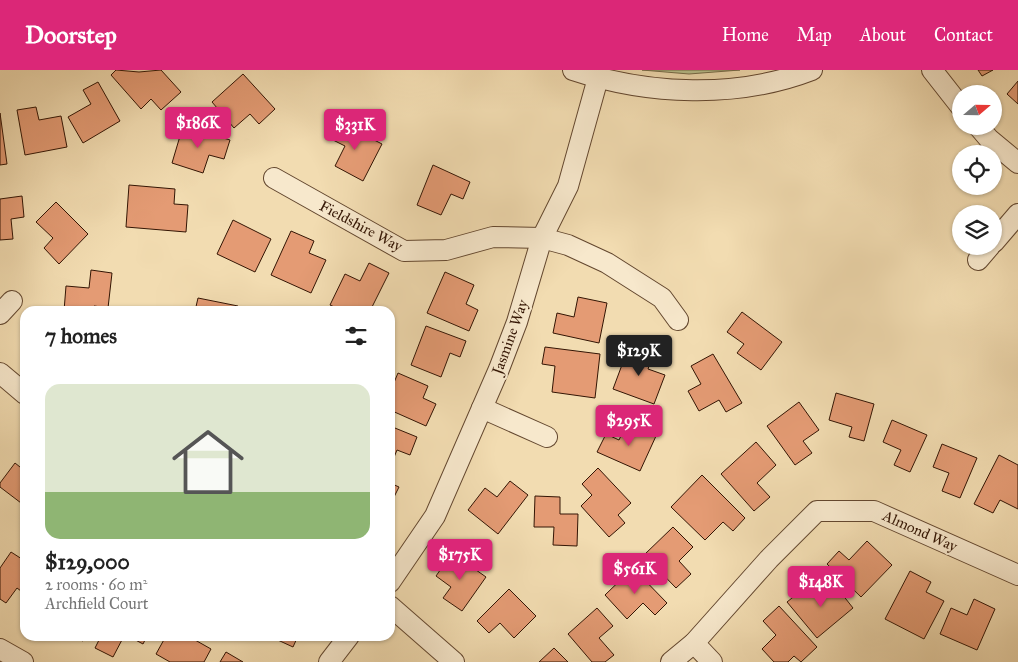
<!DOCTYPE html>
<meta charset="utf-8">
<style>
:root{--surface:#fff;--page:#f2f2f2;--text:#222;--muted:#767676;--accent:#db2777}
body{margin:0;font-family:"IM FELL Great Primer",serif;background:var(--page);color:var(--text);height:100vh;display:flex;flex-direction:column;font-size:19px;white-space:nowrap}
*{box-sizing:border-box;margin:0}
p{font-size:16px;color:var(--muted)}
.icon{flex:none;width:28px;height:28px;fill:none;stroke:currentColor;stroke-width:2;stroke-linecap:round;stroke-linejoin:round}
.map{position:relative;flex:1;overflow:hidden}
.sheet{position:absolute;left:20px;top:236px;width:375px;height:335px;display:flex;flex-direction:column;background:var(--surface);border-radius:15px;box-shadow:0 1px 4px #0004}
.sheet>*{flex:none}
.needle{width:32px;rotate:70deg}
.buttons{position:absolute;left:952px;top:15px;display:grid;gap:10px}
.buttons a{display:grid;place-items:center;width:50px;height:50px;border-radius:50%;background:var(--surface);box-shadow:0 1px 4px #0004;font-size:25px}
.price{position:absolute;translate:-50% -42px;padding:0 11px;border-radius:5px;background:var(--accent);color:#fff;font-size:16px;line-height:32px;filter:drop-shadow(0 1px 2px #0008)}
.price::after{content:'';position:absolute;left:50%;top:30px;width:15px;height:11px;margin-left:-8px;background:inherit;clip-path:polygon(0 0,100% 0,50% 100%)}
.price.on{background:#222;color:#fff}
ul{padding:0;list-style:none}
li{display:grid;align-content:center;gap:10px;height:265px;padding:0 25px}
li span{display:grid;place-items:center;height:155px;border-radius:15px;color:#555}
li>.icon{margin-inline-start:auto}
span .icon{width:90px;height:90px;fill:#fffc;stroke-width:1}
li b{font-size:21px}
h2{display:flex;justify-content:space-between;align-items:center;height:60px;padding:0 25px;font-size:21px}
header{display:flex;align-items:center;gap:30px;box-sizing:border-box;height:70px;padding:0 25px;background:var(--accent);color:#fff}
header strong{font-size:24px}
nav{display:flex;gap:28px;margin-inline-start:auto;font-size:18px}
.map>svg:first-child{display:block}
.green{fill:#b9c08d;stroke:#766a48}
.building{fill:#e49b74;stroke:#331504}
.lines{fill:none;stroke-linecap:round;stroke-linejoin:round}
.street-casing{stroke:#63472f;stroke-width:22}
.street{stroke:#f7e8cc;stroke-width:20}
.labels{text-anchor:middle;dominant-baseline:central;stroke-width:4.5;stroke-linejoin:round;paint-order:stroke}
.street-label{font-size:15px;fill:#331504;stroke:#f7e8cc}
</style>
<header>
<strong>Doorstep</strong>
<nav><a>Home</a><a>Map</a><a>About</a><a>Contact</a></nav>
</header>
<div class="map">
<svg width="1018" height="592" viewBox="0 0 1018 592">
<rect width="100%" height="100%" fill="#f2dcb1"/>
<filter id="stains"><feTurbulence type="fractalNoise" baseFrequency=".004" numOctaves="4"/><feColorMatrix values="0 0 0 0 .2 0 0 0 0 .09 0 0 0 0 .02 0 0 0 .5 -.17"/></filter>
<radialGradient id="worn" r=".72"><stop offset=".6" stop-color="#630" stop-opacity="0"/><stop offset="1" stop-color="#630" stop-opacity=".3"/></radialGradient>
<!-- green -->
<polygon class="green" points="642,0 740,0 689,4"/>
<!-- building -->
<g class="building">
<polygon points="116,0 139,2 161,0 181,22 161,40 151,29 141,39 111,5"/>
<polygon points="978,0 993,0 982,6"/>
<polygon points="243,4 275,39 259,54 250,44 234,58 212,32"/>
<polygon points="1018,11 1018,34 1007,24"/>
<polygon points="98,12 120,51 83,73 68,47 91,34 83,20"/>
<polygon points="36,37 39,50 61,46 67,77 25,85 17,40"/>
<polygon points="0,43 7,94 0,95"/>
<polygon points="339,52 382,74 363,111 335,96 345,76 331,69"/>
<polygon points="183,56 230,70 224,89 209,85 203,103 172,93"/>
<polygon points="433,95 470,112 463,129 451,124 441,145 417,135"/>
<polygon points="129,115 175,119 174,134 188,135 186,162 126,157"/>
<polygon points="22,126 24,147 11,149 13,169 0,170 0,129"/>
<polygon points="56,132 88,164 59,194 44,178 53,168 36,152"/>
<polygon points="233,150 271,169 255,202 217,184"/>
<polygon points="291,161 314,171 309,183 326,190 311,223 271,205"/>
<polygon points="369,193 389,203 370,241 343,241 330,235 345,204 360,211"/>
<polygon points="91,200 112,203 108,238 94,236 93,241 64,241 66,216 89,218"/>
<polygon points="445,202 474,215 466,234 478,240 469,261 427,243"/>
<polygon points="578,227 607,233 599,273 553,263 557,243 574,247"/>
<polygon points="198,228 238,236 237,241 195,241"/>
<polygon points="742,242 782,272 761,300 737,283 744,274 727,262"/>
<polygon points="426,256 466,271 460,287 450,283 441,307 411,295"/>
<polygon points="629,276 653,285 648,299 665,305 654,334 613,319"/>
<polygon points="545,277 600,284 595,328 552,322 555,296 542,294"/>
<polygon points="713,284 742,333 726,342 719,330 699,341 688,321 701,314 691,296"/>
<polygon points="398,303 428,316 423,328 436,334 426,356 390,340 390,322"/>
<polygon points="836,323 874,334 864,371 849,367 852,357 829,350"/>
<polygon points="799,332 819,360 803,371 812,383 795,395 767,356"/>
<polygon points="892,350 927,365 910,402 894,395 901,380 883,372"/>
<polygon points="627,353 656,366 640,401 597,382 606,364 619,370"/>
<polygon points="390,356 417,367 410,385 397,380 390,397"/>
<polygon points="756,372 776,395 757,413 770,427 754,441 721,404"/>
<polygon points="942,374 977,388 960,428 942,421 949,403 933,397"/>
<polygon points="999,385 1018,395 1018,439 1000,430 993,443 974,434"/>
<polygon points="15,393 25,401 25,436 0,417 0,413"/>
<polygon points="598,398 631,433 618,445 625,453 609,467 581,436 592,425 582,414"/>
<polygon points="702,405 745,448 733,461 723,452 705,470 671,437"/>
<polygon points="510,411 528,425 498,464 468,440 485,418 497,427"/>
<polygon points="390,413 399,417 390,435"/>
<polygon points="535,426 560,427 560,444 578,444 577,476 553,475 554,457 534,457"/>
<polygon points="673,457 693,477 679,491 691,504 676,518 644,485"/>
<polygon points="867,471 892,495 861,527 827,494 839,481 849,490"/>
<polygon points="11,482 25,491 25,524 17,518 6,533 0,529 0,498"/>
<polygon points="452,483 486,507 462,541 443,528 451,517 436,506"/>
<polygon points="633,498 667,533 655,545 643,533 627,549 605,525"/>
<polygon points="910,501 931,512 926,522 944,531 924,569 885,549"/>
<polygon points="831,510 853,538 817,568 787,532 802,520 809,527"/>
<polygon points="509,519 536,546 514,568 500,553 489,563 477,551"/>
<polygon points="974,529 995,539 977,580 940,564 951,538 967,545"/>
<polygon points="779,536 817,577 801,592 794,586 788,592 774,592 762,579 776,565 763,551"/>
<polygon points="597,538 613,556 599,568 614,585 605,592 592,592 568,564"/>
<polygon points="72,566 85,566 83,571"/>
<polygon points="101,566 124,566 113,587 95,578"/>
<polygon points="128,566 147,566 143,574"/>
<polygon points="166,566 188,566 211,579 204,592 170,592 156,584"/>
<polygon points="269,566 298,566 293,577"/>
<polygon points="554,578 568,592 539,592"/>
<polygon points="226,582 243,592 220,592"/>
</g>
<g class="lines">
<!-- street casing -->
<g class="street-casing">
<g id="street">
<path d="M573,0c75,25 164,29 239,0"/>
<polyline points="932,0 961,37"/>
<polyline points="978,56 989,69 1018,93"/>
<polyline points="274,108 404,181 446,180 493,167 542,168 568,175 607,193 662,228 678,250"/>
<polyline points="994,172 1018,144"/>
<polyline points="978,190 990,176"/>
<polyline points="0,244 12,231"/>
<polyline points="0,303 25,324"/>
<polyline points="482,338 547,367"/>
<polyline points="390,512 435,446 499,299 517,252 542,168 568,116 598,8"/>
<polyline points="390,536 454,592"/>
<polyline points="694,573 712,592"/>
<polyline points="0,579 23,592"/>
<polyline points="329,592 349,566"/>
<polyline points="671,592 694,573 769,489 817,441 874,441 1018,505"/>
</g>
</g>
<!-- street -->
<use href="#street" class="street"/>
</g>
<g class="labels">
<!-- street labels -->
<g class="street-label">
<text transform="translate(361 156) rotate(28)">Fieldshire Way</text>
<text transform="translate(510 267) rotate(-70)">Jasmine Way</text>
<text transform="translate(920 461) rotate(24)">Almond Way</text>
</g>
</g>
<rect width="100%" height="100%" filter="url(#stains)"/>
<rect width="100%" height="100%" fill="url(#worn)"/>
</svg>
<div class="buttons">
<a><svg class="needle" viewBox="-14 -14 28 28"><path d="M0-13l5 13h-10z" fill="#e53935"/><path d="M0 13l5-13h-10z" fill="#767676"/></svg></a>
<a><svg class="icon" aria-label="locate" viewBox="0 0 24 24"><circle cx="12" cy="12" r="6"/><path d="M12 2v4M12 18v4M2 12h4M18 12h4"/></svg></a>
<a><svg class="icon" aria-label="layers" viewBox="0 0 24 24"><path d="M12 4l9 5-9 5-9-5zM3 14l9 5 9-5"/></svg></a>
</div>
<b class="price" style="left:198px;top:79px">$186K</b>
<b class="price" style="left:355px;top:81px">$331K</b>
<b class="price on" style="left:639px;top:307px">$129K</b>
<b class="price" style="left:629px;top:377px">$295K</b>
<b class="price" style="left:460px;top:511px">$175K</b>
<b class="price" style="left:635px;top:525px">$561K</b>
<b class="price" style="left:821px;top:538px">$148K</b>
<section class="sheet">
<h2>7 homes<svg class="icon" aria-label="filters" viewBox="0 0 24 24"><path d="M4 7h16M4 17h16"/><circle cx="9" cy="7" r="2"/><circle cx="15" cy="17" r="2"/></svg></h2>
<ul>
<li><span style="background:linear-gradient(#dfe7d0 70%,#8fb573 0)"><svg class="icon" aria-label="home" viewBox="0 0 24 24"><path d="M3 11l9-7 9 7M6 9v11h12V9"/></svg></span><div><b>$129,000</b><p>2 rooms · 60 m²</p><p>Archfield Court</p></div></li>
</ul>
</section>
</div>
